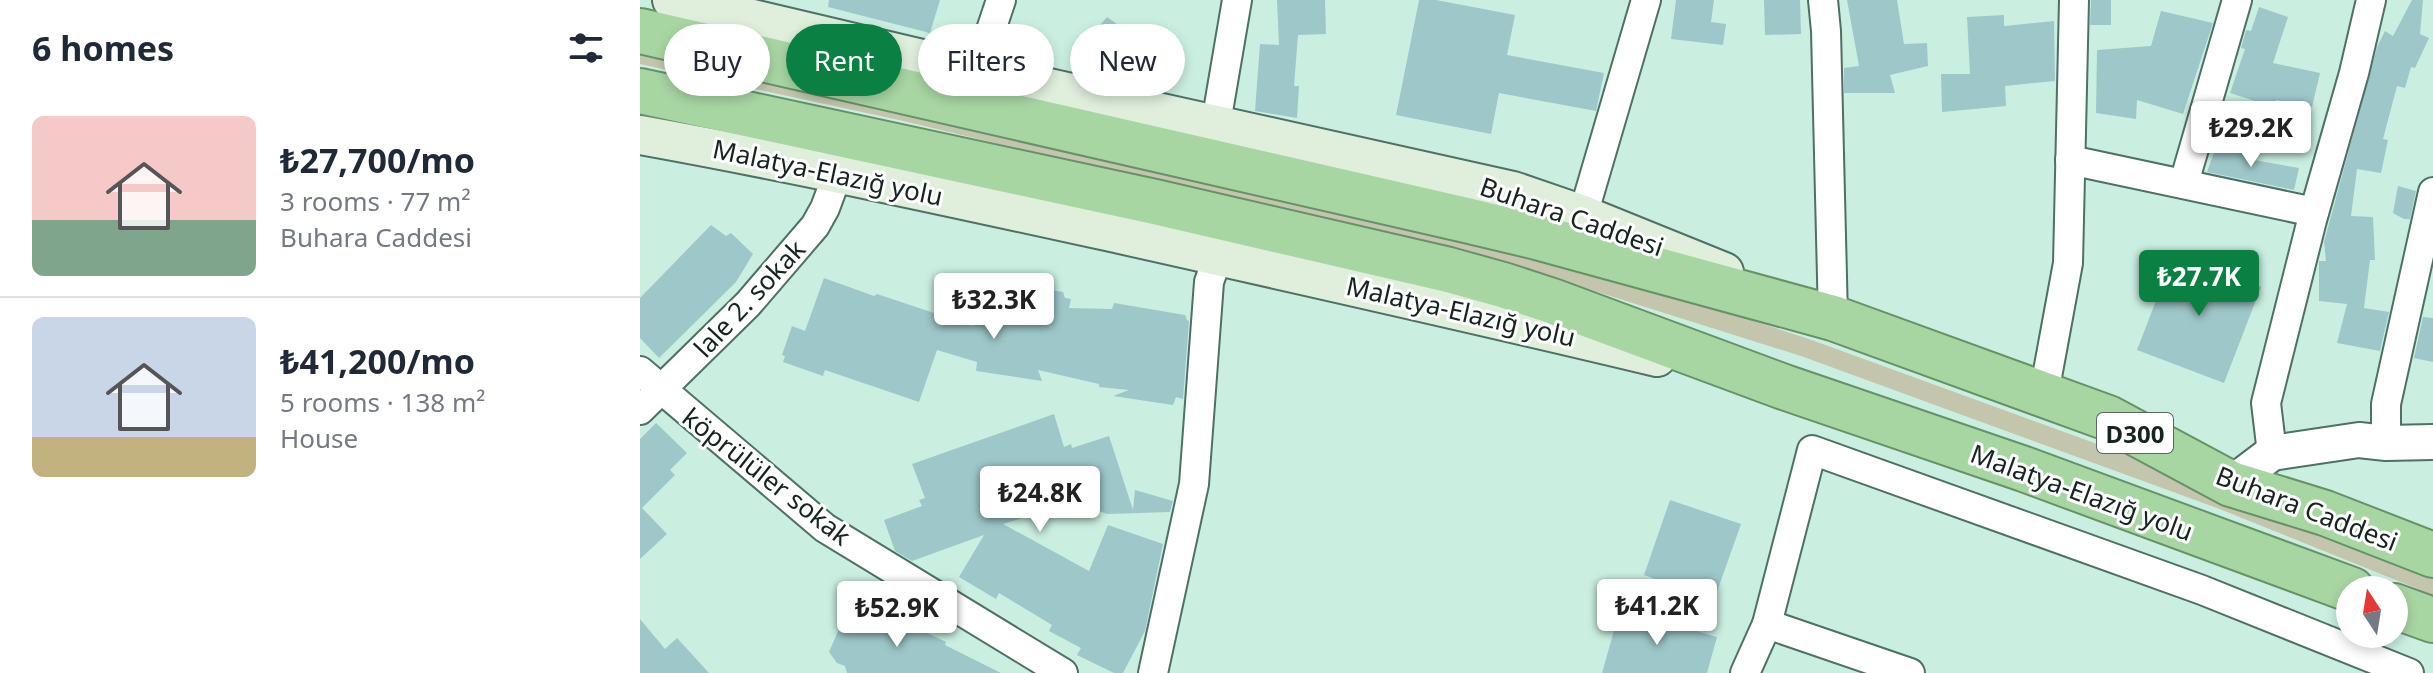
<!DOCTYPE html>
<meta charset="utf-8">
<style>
:root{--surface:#fff;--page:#f6f6f7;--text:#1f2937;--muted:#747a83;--line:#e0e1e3;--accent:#0b8043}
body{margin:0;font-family:"Noto Sans",sans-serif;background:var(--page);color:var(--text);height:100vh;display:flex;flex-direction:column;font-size:30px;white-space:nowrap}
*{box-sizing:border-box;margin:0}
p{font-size:26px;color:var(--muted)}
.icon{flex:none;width:44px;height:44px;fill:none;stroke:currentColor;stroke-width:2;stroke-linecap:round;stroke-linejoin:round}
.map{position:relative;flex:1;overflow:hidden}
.details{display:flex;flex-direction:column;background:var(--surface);width:640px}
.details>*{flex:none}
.banner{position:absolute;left:24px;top:24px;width:760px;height:72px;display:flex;gap:16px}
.needle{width:52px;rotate:348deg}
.fabs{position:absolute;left:1696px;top:576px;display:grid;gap:16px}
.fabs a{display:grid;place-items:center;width:72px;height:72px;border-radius:50%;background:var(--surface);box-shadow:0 4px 12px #0003;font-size:40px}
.price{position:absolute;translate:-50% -68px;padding:0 18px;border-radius:8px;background:#fff;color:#222;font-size:26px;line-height:52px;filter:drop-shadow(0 2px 4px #0008)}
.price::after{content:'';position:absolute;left:50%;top:48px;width:24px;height:18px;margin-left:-12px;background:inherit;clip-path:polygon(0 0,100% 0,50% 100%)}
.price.on{background:var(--accent);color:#fff}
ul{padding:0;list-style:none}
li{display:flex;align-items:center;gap:24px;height:200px;padding:0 32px}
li+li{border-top:2px solid var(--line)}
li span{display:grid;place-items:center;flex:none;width:224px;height:160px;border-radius:12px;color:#555}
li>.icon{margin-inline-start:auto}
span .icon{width:96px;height:96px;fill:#fffc;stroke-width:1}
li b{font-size:34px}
h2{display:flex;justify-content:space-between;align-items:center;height:96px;padding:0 32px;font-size:34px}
.pill{padding:0 28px;border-radius:36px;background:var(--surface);box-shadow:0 4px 12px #0003;font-size:28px;line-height:72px}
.pill.on{background:var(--accent);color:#fff}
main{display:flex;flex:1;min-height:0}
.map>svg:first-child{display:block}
.green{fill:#c3c6ad}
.building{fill:#9ec7c9}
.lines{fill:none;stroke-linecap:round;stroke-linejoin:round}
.minor-casing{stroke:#4f7065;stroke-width:32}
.tertiary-casing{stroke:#4f7065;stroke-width:38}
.secondary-casing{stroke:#4f7065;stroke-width:42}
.trunk-casing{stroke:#679166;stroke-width:48}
.minor{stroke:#fff;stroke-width:28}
.tertiary{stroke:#fff;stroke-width:34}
.secondary{stroke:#dfefdc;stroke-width:38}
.trunk{stroke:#a8d6a3;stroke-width:44}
.labels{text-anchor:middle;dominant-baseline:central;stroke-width:6;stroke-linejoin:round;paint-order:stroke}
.shield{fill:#fff;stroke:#5c6662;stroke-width:2}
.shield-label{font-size:24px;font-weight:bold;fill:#16241f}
.street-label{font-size:26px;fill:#16241f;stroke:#fff}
</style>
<main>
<section class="details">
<h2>6 homes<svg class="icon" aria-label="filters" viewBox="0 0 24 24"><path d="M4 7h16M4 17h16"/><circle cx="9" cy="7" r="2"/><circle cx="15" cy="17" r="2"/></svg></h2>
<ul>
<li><span style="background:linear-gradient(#f6c9c9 65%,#7fa58c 0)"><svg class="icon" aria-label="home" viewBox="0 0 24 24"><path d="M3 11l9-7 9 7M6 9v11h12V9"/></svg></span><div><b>₺27,700/mo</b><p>3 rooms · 77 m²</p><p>Buhara Caddesi</p></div></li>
<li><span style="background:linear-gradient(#c9d6e8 75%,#c2b280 0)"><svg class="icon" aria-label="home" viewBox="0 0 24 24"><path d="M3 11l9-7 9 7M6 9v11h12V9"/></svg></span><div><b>₺41,200/mo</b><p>5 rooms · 138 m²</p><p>House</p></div></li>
</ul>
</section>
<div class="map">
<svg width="1793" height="673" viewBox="0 0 1793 673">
<rect width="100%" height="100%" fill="#caefe1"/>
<!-- green -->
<polygon class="green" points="0,45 900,252 1169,339 1586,491 1793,573 1793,595 1577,508 1161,356 891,271 259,120 0,64"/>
<!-- building -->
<g class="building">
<polygon points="189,0 300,0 290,33 188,7"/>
<polygon points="637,0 685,0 686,34 658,35 654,86 659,86 657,118 615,111 620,44 639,45"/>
<polygon points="779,0 796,0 875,15 867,55 964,73 956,111 859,93 851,134 756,115"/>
<polygon points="1036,0 1074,0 1071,22 1086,24 1083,45 1031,39"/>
<polygon points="1124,0 1160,0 1161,34 1125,35"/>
<polygon points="1207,0 1257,0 1264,44 1287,43 1288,66 1250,75 1255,93 1204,93 1204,68 1219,66"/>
<polygon points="1451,0 1471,0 1471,25 1450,25"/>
<polygon points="1772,0 1783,0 1780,34 1789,38 1775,68 1771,67 1765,88 1757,86 1743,139 1748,140 1741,173 1717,169 1711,216 1733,217 1735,260 1730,260 1724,308 1749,312 1740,351 1697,343 1707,304 1679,301 1679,261 1686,261 1684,242 1737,47 1745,31 1753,36"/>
<polygon points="1619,7 1648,17 1633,63 1680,73 1672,107 1636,100 1634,107 1590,93 1605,49 1601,48 1606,30 1611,31"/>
<polygon points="1521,11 1573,23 1543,114 1497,100 1496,119 1456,113 1457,50 1511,46"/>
<polygon points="1364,15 1364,26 1414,21 1415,81 1365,86 1366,106 1302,112 1301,74 1330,74 1327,17"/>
<polygon points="467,17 498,39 478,65 449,38"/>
<polygon points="1577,144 1609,154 1608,159 1659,168 1654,190 1567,172"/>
<polygon points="1758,186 1776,191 1770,219 1764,219 1753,213"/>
<polygon points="71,225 86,236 91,233 113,254 96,282 19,358 0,338 0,298"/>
<polygon points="1534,254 1621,287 1584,383 1497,350"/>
<polygon points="184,278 234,296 237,294 333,326 339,292 344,293 344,286 350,286 352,280 423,292 425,298 431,299 429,308 472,309 474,303 545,315 547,320 549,321 543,399 536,397 533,405 473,396 489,390 459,387 459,384 398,370 402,381 336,371 337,362 297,350 279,402 185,370 183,376 143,362 145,356 142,355 152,326 165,331"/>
<polygon points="1783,317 1793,318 1793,362 1774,358"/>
<polygon points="414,414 424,447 431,444 432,448 469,436 493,510 495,490 533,501 530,512 467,514 434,502 363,524 449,571 468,525 523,544 505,631 483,673 474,673 437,655 441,648 409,631 412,625 359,593 356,599 319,577 344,535 272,561 255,551 244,520 282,506 279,500 285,498 272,464"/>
<polygon points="16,423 47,453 30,470 35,475 2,508 27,534 0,559 0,439"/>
<polygon points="1030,500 1101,524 1074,600 1004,575"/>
<polygon points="232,606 306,642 305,645 361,673 207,673 205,666 197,663 189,652 199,629 207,632"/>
<polygon points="980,609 1077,637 1067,673 962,673"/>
<polygon points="0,619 25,649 37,638 69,673 0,673"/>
</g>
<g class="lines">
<!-- minor casing -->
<g class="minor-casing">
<g id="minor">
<polyline points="1183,0 1186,31 1193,318"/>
<polyline points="337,72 361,0"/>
<polyline points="576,123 597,0"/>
<polyline points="1430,160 1674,212"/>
<polyline points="1544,183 1597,0"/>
<polyline points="943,215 1006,0"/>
<polyline points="0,371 185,528 423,673"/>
<polyline points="1404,393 1428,263 1434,0"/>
<polyline points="0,410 108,304 175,226 185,208 198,173"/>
<polyline points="1746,443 1746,404 1793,192"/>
<polyline points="1632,453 1626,403 1672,220 1714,73 1731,0"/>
<polyline points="1127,624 1270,673"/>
<polyline points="513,673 554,484 569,282 578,256"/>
<polyline points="1105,673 1127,624 1172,450 1562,590 1769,673"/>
</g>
</g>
<!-- tertiary casing -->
<g class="tertiary-casing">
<polyline id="tertiary" points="1591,484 1632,453 1719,440 1746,443 1793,442"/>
</g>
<!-- secondary casing -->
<g class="secondary-casing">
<g id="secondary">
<polyline points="32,0 337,72 873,191 943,215 1084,272"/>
<path d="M0,135c161,29 320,64 480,99 179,40 358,80 537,123"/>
</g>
</g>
<!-- trunk casing -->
<g class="trunk-casing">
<g id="trunk">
<polyline points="0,31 826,220 897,237 1193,318 1468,418 1591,484 1685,513 1793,555"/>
<polyline points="0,91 515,202 809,270 863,285 912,301 1144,387 1384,469 1712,590"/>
<polyline points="1754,606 1793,620"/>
</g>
</g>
<!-- minor -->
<use href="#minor" class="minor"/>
<!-- tertiary -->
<use href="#tertiary" class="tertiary"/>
<!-- secondary -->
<use href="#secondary" class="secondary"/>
<!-- trunk -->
<use href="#trunk" class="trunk"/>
</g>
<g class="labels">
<!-- shield labels -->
<rect class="shield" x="1457" y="413" width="76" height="40" rx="6"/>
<g class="shield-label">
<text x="1495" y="433">D300</text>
</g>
<!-- street labels -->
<g class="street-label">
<text transform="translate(188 172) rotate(12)">Malatya-Elazığ yolu</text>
<text transform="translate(932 216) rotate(19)">Buhara Caddesi</text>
<text transform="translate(109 298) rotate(-47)">lale 2. sokak</text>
<text transform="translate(821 311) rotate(13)">Malatya-Elazığ yolu</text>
<text transform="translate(127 476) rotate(38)">köprülüler sokak</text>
<text transform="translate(1442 492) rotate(20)">Malatya-Elazığ yolu</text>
<text transform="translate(1667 508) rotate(21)">Buhara Caddesi</text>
</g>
</g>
</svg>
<div class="fabs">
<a><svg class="needle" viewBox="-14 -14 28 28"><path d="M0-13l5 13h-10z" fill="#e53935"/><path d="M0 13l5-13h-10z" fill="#747a83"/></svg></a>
</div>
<b class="price" style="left:1611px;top:169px">₺29.2K</b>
<b class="price on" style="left:1559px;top:318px">₺27.7K</b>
<b class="price" style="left:354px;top:341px">₺32.3K</b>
<b class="price" style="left:400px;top:534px">₺24.8K</b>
<b class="price" style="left:1017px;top:647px">₺41.2K</b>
<b class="price" style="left:257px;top:649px">₺52.9K</b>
<div class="banner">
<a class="pill">Buy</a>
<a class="pill on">Rent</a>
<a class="pill">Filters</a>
<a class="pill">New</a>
</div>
</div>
</main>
